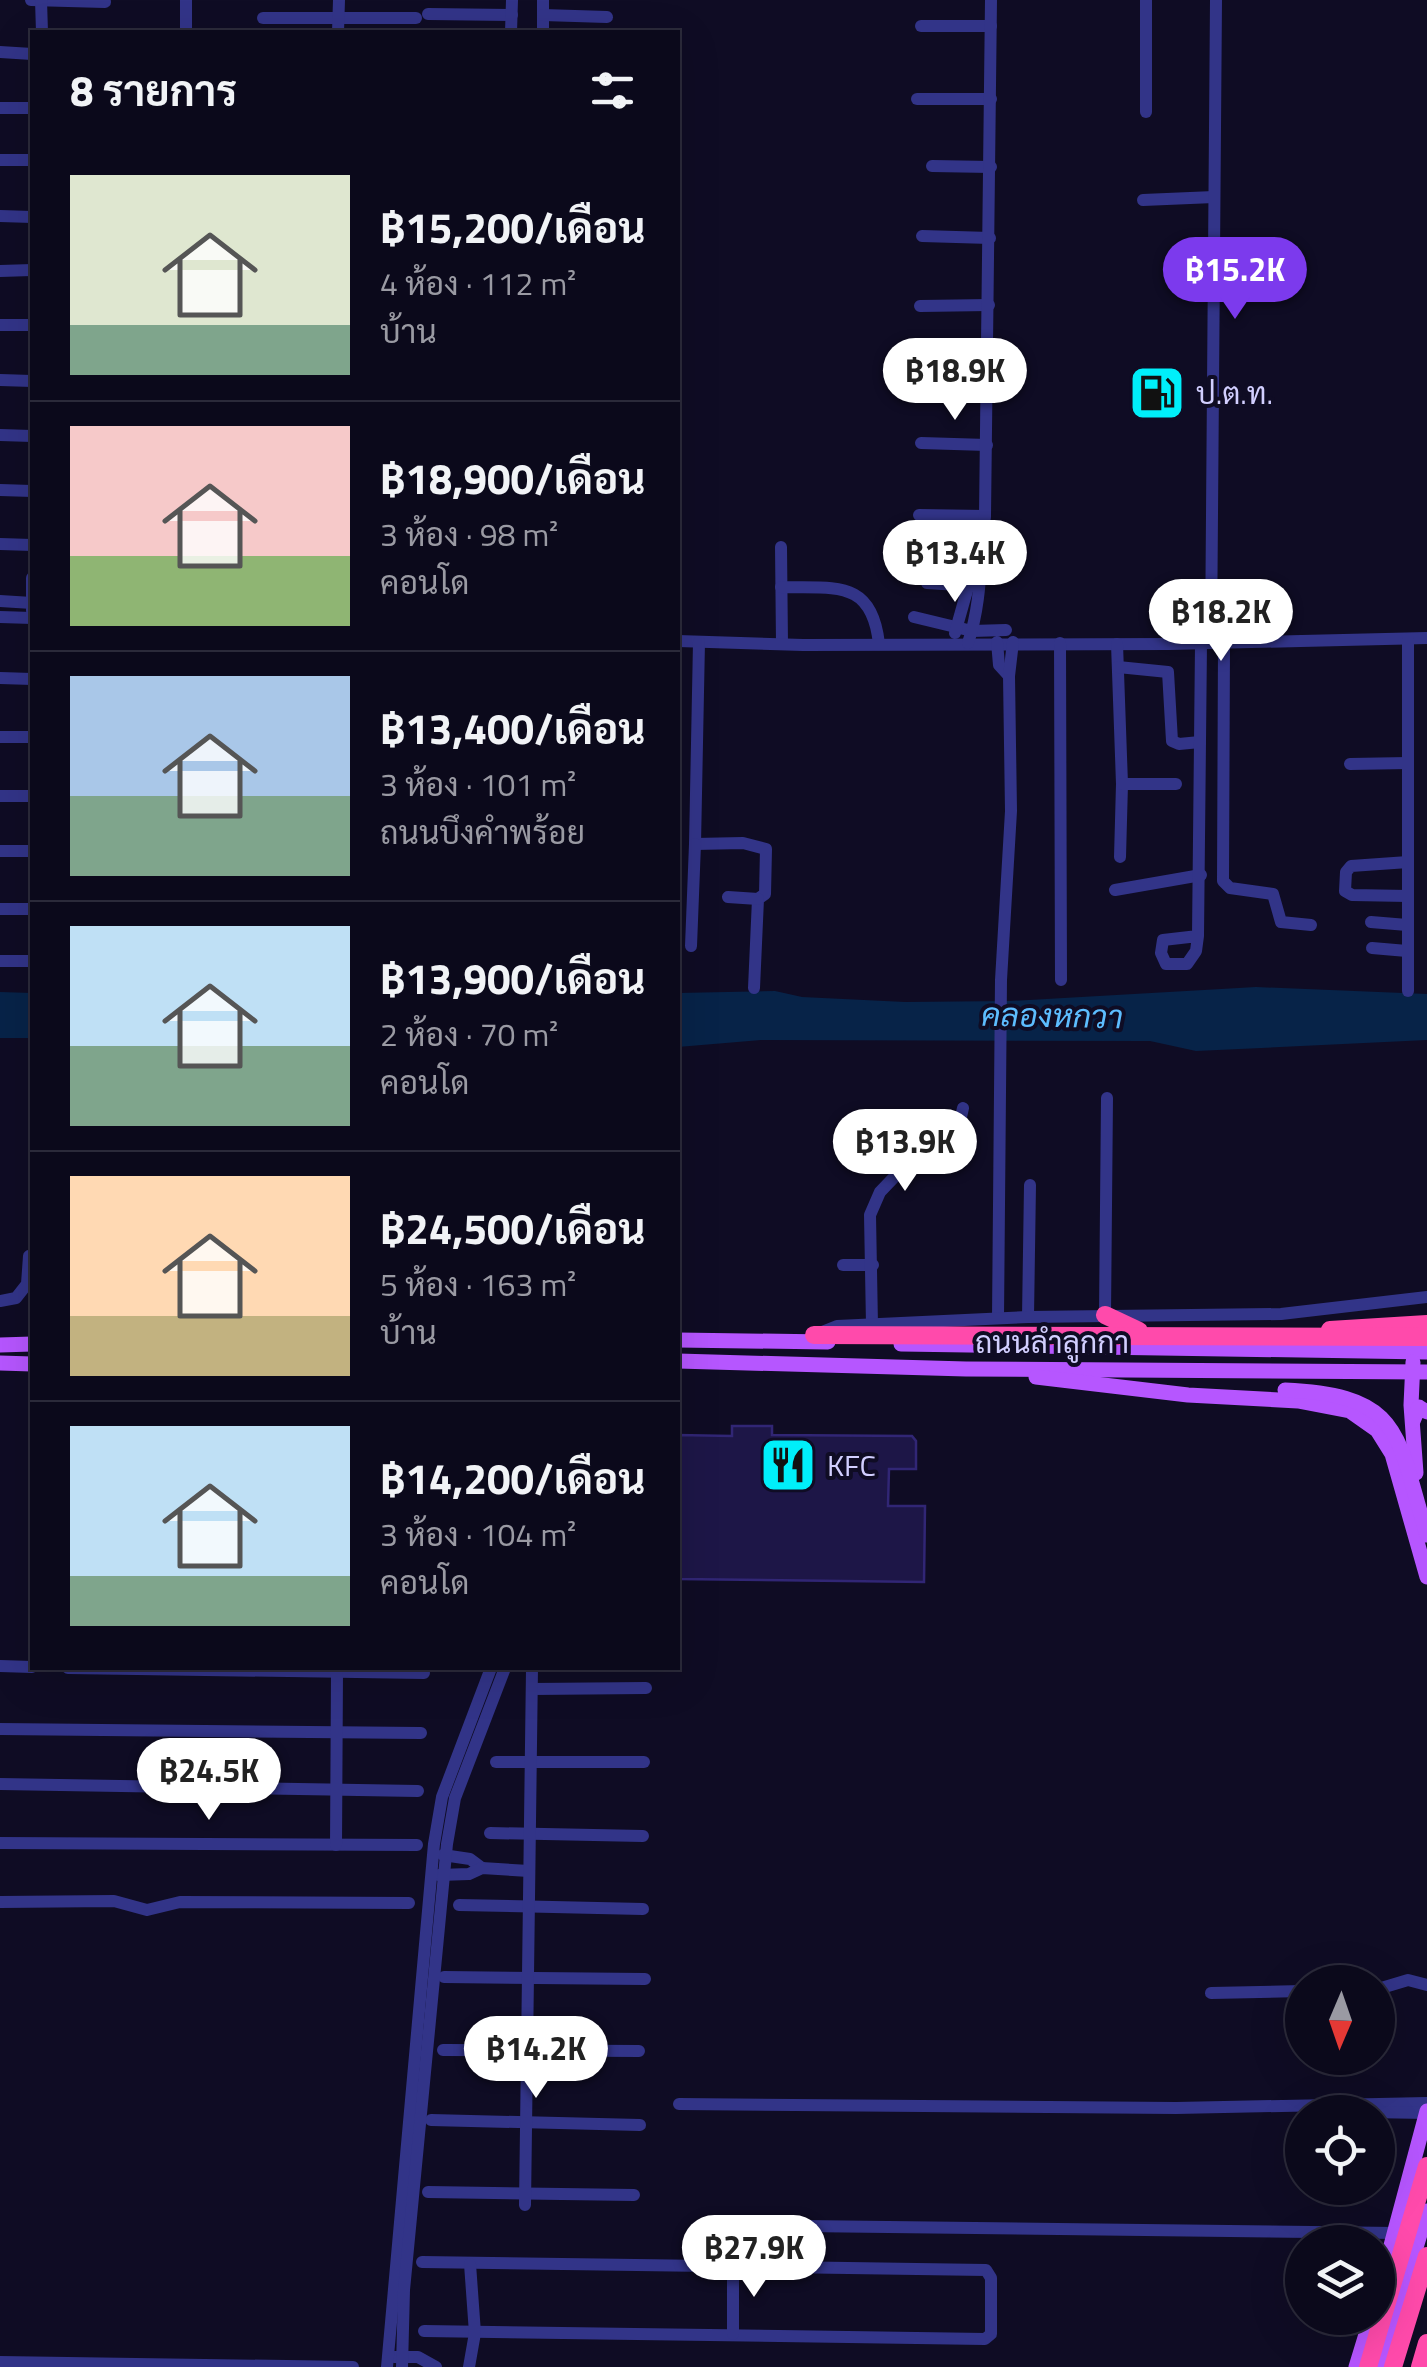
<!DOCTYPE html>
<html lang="th">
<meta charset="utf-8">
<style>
:root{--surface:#0b091b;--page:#141224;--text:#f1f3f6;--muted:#9a9aa3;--line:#2b2a3a;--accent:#7c3aed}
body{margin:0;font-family:"Titillium Web",Sarabun,sans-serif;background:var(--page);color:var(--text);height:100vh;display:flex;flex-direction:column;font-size:38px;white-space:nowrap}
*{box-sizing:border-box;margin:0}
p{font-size:32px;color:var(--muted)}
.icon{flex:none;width:55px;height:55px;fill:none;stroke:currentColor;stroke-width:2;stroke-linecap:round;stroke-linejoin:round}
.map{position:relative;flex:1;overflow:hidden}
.details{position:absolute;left:30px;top:30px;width:650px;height:1640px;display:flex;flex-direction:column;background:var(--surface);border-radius:0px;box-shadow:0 10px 40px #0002,0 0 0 2px var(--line)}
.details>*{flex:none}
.needle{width:65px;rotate:182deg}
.tools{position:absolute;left:1285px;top:1965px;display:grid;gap:20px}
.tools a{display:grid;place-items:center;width:110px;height:110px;border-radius:50%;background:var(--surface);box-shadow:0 10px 40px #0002,0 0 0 2px var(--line);font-size:50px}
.price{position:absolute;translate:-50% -85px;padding:0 22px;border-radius:35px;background:#fff;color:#222;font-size:32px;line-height:65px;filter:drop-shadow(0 2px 5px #0008)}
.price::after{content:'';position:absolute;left:50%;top:60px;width:30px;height:22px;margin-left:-15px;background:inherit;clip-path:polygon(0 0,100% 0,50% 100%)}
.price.active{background:var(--accent);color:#fff}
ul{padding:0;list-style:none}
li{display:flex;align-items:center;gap:30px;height:250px;padding:0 40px}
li+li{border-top:2px solid var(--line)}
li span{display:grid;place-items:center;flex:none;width:280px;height:200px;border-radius:0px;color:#555}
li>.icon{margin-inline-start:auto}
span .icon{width:120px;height:120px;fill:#fffc;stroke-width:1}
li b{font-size:42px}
h2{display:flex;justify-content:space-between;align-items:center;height:120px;padding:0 40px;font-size:42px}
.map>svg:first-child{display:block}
.water{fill:#072348}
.building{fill:#1d1647;stroke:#312675;stroke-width:2.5}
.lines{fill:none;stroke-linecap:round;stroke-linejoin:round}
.minor{stroke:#323488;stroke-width:12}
.major{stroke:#b656ff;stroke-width:15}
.highway{stroke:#ff4aab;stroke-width:18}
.labels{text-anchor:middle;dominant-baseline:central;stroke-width:8;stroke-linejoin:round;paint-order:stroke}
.poi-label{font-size:30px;fill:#d2cfff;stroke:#0f0c24;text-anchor:start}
.street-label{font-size:30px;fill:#d2cfff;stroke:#0f0c24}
.water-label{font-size:32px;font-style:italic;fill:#5dbdff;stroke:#0f0c24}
</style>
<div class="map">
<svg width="1427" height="2367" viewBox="0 0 1427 2367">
<rect width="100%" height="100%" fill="#0f0c24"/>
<!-- water -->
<g class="water">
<polygon points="1256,987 1427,994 1427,1040 1196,1051 1150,1041 761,1040 678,1047 678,993 775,991 802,997 905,1002 1010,1001"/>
<polygon points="0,992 32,993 32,1038 0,1038"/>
</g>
<!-- building -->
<polygon class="building" points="732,1426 772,1426 772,1435 912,1436 916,1441 916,1469 889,1469 888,1506 925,1506 924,1582 678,1579 678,1435 732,1436"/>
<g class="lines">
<!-- minor -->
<g class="minor">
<polyline points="31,0 105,2"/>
<polyline points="41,0 42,32"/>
<polyline points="186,0 186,32"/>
<polyline points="543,0 543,32"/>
<polyline points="428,14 512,15"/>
<polyline points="543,15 607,17"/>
<polyline points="263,18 416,18"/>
<polyline points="921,26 991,26"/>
<polyline points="338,32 339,0"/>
<polyline points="511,32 512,0"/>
<polyline points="0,52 32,54"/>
<polyline points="917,99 991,99"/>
<polyline points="0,108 32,108"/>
<polyline points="1146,112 1146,0"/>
<polyline points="0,160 32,160"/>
<polyline points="932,166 991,167"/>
<polyline points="1143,200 1214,197"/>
<polyline points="0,216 32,217"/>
<polyline points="922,236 990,238"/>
<polyline points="0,271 32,270"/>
<polyline points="920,306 989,305"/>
<polyline points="0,325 32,325"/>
<polyline points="918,373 986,375"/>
<polyline points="0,380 32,381"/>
<polyline points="0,435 32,436"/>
<polyline points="921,443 987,445"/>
<polyline points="0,490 32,491"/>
<polyline points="919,515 985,516"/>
<polyline points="0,544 32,545"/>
<polyline points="781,547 782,644"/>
<polyline points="32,578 32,611"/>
<polyline points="927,583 974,586"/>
<path d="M781,587c53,2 91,-9 98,57"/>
<polyline points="0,601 32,603"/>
<polyline points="0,617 32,618"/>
<polyline points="914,617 972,631 1006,630"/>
<polyline points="955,633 968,587 978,570"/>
<polyline points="678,641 803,645 1169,644 1427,638"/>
<polyline points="699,642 695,844 743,843 766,849 765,894 758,899 754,988"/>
<polyline points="997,642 999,665 1009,676"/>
<path d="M968,643c14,-41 12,-84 17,-127l6,-516"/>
<polyline points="1060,643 1061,980"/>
<polyline points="1211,643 1216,0"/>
<polyline points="1224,643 1223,881 1230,888 1273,894 1281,922 1311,925"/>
<polyline points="1117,644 1122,784 1120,857"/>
<polyline points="1118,667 1168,672 1172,741 1179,744 1200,742"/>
<polyline points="0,678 32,679"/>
<polyline points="0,737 32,737"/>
<polyline points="1350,764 1408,763"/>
<polyline points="1122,784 1176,784"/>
<polyline points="0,796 32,796"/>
<polyline points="0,851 32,851"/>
<polyline points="1408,862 1351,866 1346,872 1345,891 1352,895 1408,896"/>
<polyline points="1115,890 1201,875"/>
<polyline points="728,897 758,899"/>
<polyline points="0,909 32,909"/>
<polyline points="1371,922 1407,925"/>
<polyline points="1198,936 1163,940 1161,953 1166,964 1187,964 1196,951 1198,936 1201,644"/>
<polyline points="691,946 695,844"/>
<polyline points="1372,948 1407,951"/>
<polyline points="0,961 32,961"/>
<polyline points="1408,991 1408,639"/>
<polyline points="843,1265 873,1265"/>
<polyline points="0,1301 16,1298 27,1284 29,1256"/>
<polyline points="1105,1315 1107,1098"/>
<polyline points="1028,1317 1030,1185"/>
<polyline points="998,1318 1001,980 1011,811 1009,676 1013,642"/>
<polyline points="872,1325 870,1215 880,1192 902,1169 919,1165 935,1168 951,1162 963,1108"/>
<polyline points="822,1332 837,1326 1028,1317 1281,1314 1427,1297"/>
<polyline points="0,1666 32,1667"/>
<polyline points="68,1668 424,1673"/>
<polyline points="532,1689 646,1688"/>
<polyline points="0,1729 421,1733"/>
<polyline points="496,1762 644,1762"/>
<polyline points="0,1784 418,1791"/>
<polyline points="490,1833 643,1836"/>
<polyline points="0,1843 417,1845"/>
<polyline points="336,1845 337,1673"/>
<polyline points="443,1855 470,1859 482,1868"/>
<polyline points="439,1875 469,1874 482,1868 529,1871"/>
<polyline points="0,1902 114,1901 147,1910 180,1902 409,1903"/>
<polyline points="459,1905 643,1909"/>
<polyline points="444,1977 645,1979"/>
<polyline points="1378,1989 1408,1980 1427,1985"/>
<polyline points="1211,1993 1302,1991"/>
<polyline points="443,2050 639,2051"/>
<polyline points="679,2104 1176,2108 1427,2103"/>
<polyline points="1356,2107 1367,2112 1427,2113"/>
<polyline points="431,2120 640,2125"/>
<polyline points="428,2192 634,2195"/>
<polyline points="525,2205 532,1668"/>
<polyline points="801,2226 1396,2233"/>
<polyline points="422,2262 986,2270 991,2278 991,2334 985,2339 424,2331"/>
<polyline points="733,2266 733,2334"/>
<polyline points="394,2357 418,2357 436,2367"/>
<polyline points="0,2362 353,2367"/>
<polyline points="387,2367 434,1844 442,1797 491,1668"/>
<polyline points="402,2367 404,2290 447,1844 455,1798 505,1668"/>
<polyline points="469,2367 475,2333 470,2264"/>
</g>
<!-- major -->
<g class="major">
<polyline points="678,1340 828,1342"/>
<polyline points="901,1344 1427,1352"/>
<polyline points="0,1345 32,1344"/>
<polyline points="678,1361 966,1369 1427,1372"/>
<polyline points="1413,1362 1411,1405 1416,1473"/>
<polyline points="0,1363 32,1364"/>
<polyline points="1036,1377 1188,1395 1298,1401 1350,1411 1377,1430 1392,1454 1427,1577"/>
<path d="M1285,1390c120,5 111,46 142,145"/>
<polyline points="1413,1421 1419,1407 1427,1412"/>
<polyline points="1378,2294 1427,2111"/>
<polyline points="1356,2367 1371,2318"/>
<polyline points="1380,2367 1427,2211"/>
</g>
<!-- highway -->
<g class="highway">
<polyline points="1105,1315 1139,1331"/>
<polyline points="1330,1330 1427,1324"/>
<polyline points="814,1335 1427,1337"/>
<polyline points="1368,2367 1427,2166"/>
<polyline points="1393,2367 1427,2256"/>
<polyline points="1420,2367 1427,2343"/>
</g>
</g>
<!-- icons -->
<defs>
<g id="fuel-square" transform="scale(2.875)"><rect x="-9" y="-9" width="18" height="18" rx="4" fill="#00effa" stroke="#0f0c24"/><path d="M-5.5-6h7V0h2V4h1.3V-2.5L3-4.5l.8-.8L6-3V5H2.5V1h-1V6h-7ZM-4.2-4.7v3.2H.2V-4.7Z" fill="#111"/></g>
<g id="restaurant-square" transform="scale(2.875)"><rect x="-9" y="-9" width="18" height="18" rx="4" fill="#00effa" stroke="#0f0c24"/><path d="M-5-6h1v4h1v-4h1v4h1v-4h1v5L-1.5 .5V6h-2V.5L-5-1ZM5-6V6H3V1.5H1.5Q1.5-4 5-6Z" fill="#111"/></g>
</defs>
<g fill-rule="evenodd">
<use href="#fuel-square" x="1157" y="393"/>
<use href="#restaurant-square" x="788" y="1465"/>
</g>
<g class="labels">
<!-- poi labels -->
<g class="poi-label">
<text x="1196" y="393">ป.ต.ท.</text>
<text x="827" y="1465">KFC</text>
</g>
<!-- street labels -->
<g class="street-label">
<text x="1052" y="1342">ถนนลำลูกกา</text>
</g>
<!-- water labels -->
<g class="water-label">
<text transform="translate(1052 1015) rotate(1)">คลองหกวา</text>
</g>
</g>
</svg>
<div class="tools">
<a><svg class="needle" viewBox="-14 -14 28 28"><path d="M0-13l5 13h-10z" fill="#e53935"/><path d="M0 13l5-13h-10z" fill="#9a9aa3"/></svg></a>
<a><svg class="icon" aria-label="locate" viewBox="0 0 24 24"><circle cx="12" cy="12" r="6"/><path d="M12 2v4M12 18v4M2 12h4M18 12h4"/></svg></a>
<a><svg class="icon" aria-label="layers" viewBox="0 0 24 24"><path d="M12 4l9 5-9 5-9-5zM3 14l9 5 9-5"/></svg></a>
</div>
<b class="price active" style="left:1235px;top:322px">฿15.2K</b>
<b class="price" style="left:955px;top:423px">฿18.9K</b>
<b class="price" style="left:955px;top:605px">฿13.4K</b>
<b class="price" style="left:1221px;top:664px">฿18.2K</b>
<b class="price" style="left:905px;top:1194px">฿13.9K</b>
<b class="price" style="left:209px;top:1823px">฿24.5K</b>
<b class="price" style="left:536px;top:2101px">฿14.2K</b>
<b class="price" style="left:754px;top:2300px">฿27.9K</b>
<section class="details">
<h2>8 รายการ<svg class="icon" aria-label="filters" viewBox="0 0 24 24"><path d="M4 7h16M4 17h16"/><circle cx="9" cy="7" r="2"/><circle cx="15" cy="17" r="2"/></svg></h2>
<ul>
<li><span style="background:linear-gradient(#dfe7d0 75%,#7fa58c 0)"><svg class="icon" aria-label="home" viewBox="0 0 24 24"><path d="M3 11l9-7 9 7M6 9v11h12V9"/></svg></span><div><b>฿15,200/เดือน</b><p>4 ห้อง · 112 m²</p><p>บ้าน</p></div></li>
<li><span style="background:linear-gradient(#f6c9c9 65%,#8fb573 0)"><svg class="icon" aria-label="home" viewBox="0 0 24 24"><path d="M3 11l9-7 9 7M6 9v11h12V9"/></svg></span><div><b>฿18,900/เดือน</b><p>3 ห้อง · 98 m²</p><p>คอนโด</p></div></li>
<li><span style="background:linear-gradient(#a9c7e8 60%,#7fa58c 0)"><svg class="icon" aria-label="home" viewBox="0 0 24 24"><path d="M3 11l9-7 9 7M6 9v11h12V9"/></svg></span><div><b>฿13,400/เดือน</b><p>3 ห้อง · 101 m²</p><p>ถนนบึงคำพร้อย</p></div></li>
<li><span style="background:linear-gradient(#bfe0f5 60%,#7fa58c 0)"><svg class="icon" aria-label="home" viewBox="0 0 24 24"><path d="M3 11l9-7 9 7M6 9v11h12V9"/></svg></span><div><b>฿13,900/เดือน</b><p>2 ห้อง · 70 m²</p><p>คอนโด</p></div></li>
<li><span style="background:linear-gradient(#ffd9b3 70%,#c2b280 0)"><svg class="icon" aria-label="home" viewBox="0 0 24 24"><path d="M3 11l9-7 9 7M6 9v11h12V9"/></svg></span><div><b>฿24,500/เดือน</b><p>5 ห้อง · 163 m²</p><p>บ้าน</p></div></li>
<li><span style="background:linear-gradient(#bfe0f5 75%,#7fa58c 0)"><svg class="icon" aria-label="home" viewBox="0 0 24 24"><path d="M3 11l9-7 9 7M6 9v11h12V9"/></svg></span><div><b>฿14,200/เดือน</b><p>3 ห้อง · 104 m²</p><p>คอนโด</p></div></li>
</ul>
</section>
</div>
